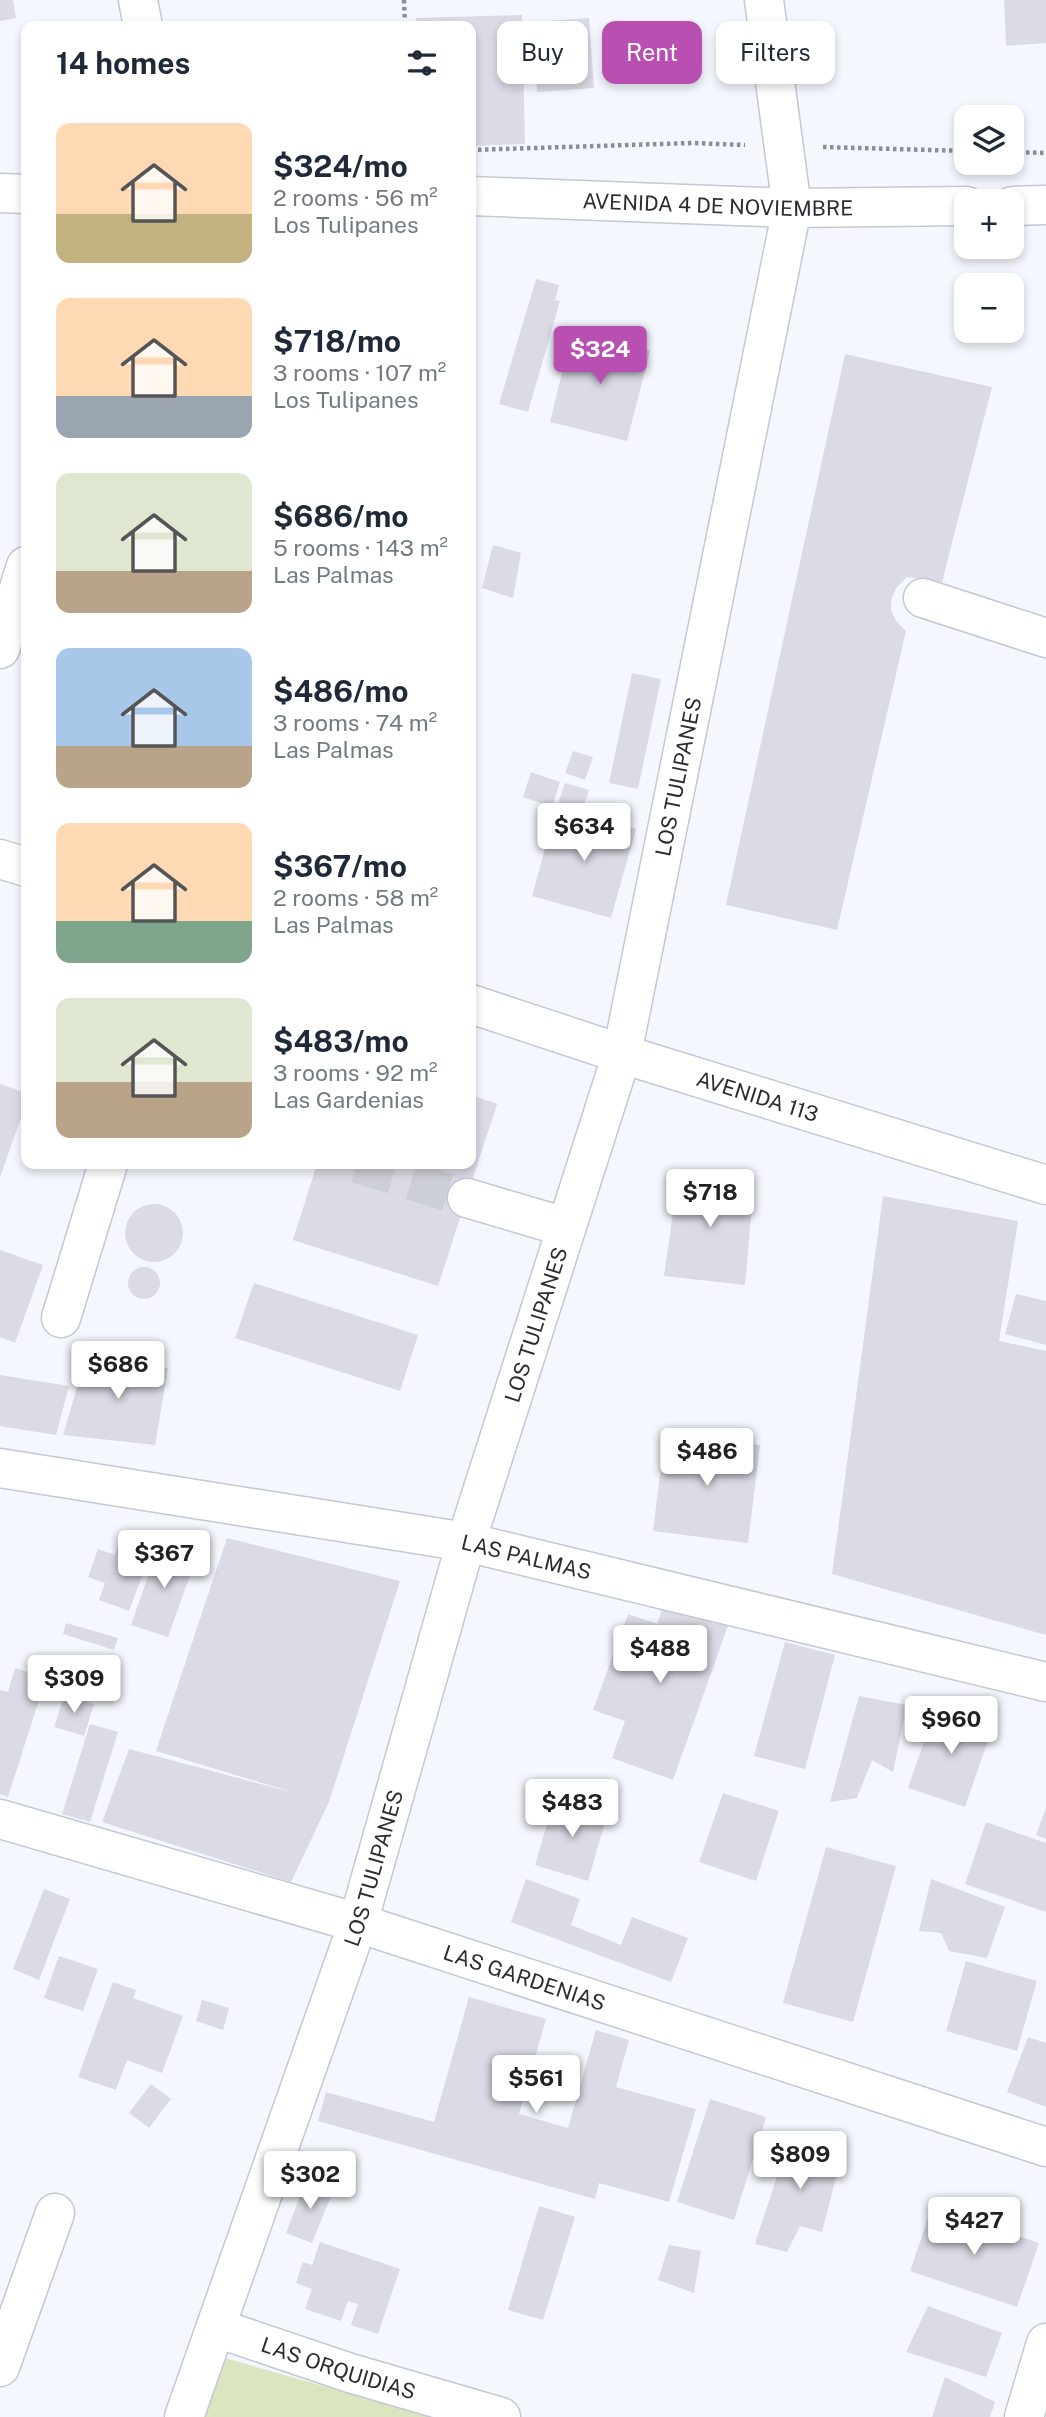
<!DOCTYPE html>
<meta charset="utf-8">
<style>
:root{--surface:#fff;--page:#f6f6f7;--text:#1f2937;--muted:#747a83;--accent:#b94fb0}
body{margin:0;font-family:"Public Sans",sans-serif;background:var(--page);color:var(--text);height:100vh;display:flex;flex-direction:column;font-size:26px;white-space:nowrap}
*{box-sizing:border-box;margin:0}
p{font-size:23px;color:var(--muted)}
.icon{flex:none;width:38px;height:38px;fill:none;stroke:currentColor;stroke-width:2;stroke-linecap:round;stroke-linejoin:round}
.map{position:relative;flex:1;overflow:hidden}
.drawer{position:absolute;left:21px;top:21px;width:455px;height:1148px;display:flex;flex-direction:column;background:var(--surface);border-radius:14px;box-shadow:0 4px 10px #0003}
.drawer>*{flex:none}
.banner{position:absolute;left:497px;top:21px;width:443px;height:63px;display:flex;gap:14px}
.buttons{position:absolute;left:954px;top:105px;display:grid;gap:14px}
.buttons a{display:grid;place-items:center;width:70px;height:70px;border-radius:14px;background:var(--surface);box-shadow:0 4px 10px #0003;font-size:35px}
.price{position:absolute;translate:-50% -60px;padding:0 16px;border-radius:7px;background:#fff;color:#222;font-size:23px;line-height:46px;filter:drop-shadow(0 2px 4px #0008)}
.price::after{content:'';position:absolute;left:50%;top:42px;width:21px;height:16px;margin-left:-10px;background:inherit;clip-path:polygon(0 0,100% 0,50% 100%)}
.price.current{background:var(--accent);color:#fff}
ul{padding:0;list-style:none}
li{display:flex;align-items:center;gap:21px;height:175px;padding:0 35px}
li span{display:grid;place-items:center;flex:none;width:196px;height:140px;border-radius:14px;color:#555}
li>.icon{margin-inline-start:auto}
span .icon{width:84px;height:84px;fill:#fffc;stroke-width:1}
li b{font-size:30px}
h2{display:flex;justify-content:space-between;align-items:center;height:84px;padding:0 35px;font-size:30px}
.tag{padding:0 24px;border-radius:14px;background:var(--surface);box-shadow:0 4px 10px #0003;font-size:24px;line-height:63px}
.tag.current{background:var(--accent);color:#fff}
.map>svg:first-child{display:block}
.green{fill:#dbe5bf}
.building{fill:#dbdae5}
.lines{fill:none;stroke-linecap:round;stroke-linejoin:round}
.minor-tunnel{stroke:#cccfd5;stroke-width:38;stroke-dasharray:38 19;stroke-linecap:butt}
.minor-casing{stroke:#c3c8d3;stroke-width:41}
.major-casing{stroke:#c3c8d3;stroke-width:41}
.path{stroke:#8b8e93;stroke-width:4.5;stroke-dasharray:3.5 3.5;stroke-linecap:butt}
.minor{stroke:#fff;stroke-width:38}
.major{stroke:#fff;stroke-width:38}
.labels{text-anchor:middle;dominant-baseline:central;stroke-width:5;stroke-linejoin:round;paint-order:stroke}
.street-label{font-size:21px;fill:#2a2c30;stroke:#fff}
</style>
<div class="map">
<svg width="1046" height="2417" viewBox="0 0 1046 2417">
<rect width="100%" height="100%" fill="#f4f8fe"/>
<!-- green -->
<polygon class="green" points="208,2353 431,2417 184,2417"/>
<!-- building -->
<g class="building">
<polygon points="0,0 13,0 16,18 0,21"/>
<polygon points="1004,0 1046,0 1046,43 1006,46"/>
<polygon points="522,15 525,144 471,146 471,26 416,26 416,18"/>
<polygon points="589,18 594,88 537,92 533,22"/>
<polygon points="536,279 559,285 555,300 560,301 528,412 499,404"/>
<polygon points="572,332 650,351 627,441 550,422"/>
<polygon points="845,354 992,387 942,582 907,577 896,588 891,600 891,610 896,621 906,631 837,930 726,905"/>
<polygon points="493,545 521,553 513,598 482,588"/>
<polygon points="632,673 661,679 638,789 609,783"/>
<polygon points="573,751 593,757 585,780 565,773"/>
<polygon points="531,772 560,782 552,807 523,797"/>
<polygon points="565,783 589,790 582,811 558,804"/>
<polygon points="556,808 636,829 611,918 532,896"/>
<polygon points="0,1084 26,1093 26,1104 0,1177"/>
<polygon points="471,1095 497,1104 438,1286 293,1240 317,1164 471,1164"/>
<polygon points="679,1171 754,1183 745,1285 664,1276"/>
<polygon points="883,1196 1018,1221 999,1341 1046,1351 1046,1635 832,1574"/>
<circle cx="154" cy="1233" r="29"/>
<polygon points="0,1250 43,1265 15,1343 0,1337"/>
<circle cx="144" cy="1283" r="16"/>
<polygon points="254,1283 418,1335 400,1391 235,1338"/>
<polygon points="1016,1294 1046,1301 1046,1345 1005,1334"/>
<polygon points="87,1354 168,1368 155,1445 63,1435"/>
<polygon points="0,1375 69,1386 56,1435 0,1426"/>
<polygon points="665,1434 760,1445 748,1543 653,1531"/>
<polygon points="121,1535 153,1546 129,1611 99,1600 105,1583 88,1577 98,1549 115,1555"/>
<polygon points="227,1538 400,1581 329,1802 291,1882 102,1822 129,1749 295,1793 156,1751"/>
<polygon points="160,1542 197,1556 168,1637 131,1625"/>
<polygon points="665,1601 729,1623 673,1780 612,1758 625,1721 593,1710 628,1614 657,1624"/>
<polygon points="66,1623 118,1638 114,1650 63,1634"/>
<polygon points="785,1642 835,1655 805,1769 754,1756"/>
<polygon points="15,1668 46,1678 8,1797 0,1794 0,1690 8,1692"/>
<polygon points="65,1694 94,1704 84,1736 54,1727"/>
<polygon points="859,1696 907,1705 893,1772 872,1760 857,1798 830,1802"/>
<polygon points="937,1704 994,1723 965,1807 908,1788"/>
<polygon points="90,1724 118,1732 90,1822 62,1814"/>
<polygon points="723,1793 779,1811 756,1881 699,1862"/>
<polygon points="555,1797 608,1812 588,1881 535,1865"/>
<polygon points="1046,1808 1046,1839 1036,1835"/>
<polygon points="986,1822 1046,1843 1046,1912 965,1884"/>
<polygon points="826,1847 896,1866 853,2022 783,2003"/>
<polygon points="526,1879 580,1899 571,1925 621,1945 632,1917 688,1938 671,1982 511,1922"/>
<polygon points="931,1879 1005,1907 987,1958 949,1951 941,1933 919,1931"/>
<polygon points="44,1889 70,1899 39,1980 13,1969"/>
<polygon points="59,1956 98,1969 83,2011 44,1998"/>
<polygon points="966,1961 1037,1981 1017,2051 946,2031"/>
<polygon points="113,1982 136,1990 133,1998 183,2016 162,2073 127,2060 116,2090 78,2077"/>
<polygon points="469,1997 546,2019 519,2114 568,2128 596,2030 629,2040 616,2087 696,2109 669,2202 599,2183 595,2199 318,2121 326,2092 434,2122"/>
<polygon points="202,2000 229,2008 223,2030 196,2021"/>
<polygon points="1028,2037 1046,2043 1046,2107 1007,2092"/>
<polygon points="151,2084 171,2099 149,2128 129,2113"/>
<polygon points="710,2099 766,2117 734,2220 677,2202"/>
<polygon points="791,2133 844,2146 822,2232 800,2226 787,2252 755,2244"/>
<polygon points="307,2178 334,2189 312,2243 286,2233"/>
<polygon points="539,2206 575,2217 543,2320 508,2310"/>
<polygon points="932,2206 1039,2243 1017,2307 910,2271"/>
<polygon points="320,2242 400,2269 378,2334 351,2325 358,2304 348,2301 341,2321 305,2309 312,2289 296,2283 303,2262 312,2265"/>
<polygon points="669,2245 701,2251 694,2293 658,2280"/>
<polygon points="928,2306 1002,2333 986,2377 906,2352"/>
<polygon points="945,2377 995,2402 990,2417 932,2417"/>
</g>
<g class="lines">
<!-- minor-tunnel -->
<polyline class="minor-tunnel" points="357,1164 467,1198"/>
<!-- minor casing -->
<g class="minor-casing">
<g id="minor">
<polyline points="138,0 143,26"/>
<polyline points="923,598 1046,638"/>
<polyline points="0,649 26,566"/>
<polyline points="467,1198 565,1227"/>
<polyline points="61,1318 108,1164"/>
<path id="s1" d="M0,1468l466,74 580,140"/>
<path id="s2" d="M0,1819l358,104 688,224"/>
<path id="s3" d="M217,2328l133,45 151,44"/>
<polyline points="0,2367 55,2213"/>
<path id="s4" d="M184,2417l174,-494 108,-381 156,-488 170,-846 -28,-208"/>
<polyline points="1024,2417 1046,2343"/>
</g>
</g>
<!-- major casing -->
<g class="major-casing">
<g id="major">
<polyline points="0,193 26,194"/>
<path id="s5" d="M471,196l321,12 174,-2"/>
<polyline points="1012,206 1046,205"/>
<polyline points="0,859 26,867"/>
<path id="s6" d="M471,1004l151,50 424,131"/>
</g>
</g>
<!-- path -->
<g class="path">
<polyline points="404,0 405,26"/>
<polyline points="823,147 966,151"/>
<polyline points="471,150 692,143 745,145"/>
<polyline points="1012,152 1046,153"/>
</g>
<!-- minor -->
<use href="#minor" class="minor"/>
<!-- major -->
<use href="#major" class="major"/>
</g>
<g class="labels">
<!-- street labels -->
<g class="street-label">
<text stroke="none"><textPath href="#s5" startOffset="247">AVENIDA 4 DE NOVIEMBRE</textPath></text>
<text stroke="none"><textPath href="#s4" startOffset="1715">LOS TULIPANES</textPath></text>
<text stroke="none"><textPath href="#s6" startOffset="301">AVENIDA 113</textPath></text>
<text stroke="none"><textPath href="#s4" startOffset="1148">LOS TULIPANES</textPath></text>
<text stroke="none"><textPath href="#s1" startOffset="534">LAS PALMAS</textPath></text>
<text stroke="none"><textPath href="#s4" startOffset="581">LOS TULIPANES</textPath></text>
<text stroke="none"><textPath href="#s2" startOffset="548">LAS GARDENIAS</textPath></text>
<text stroke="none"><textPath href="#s3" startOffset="128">LAS ORQUIDIAS</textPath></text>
</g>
</g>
</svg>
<div class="buttons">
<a><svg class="icon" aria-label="layers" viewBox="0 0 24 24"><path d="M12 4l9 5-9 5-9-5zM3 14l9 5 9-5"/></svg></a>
<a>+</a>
<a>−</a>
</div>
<b class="price current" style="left:600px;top:386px">$324</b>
<b class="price" style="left:584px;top:863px">$634</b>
<b class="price" style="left:710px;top:1229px">$718</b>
<b class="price" style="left:118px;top:1401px">$686</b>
<b class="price" style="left:707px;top:1488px">$486</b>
<b class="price" style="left:164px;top:1590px">$367</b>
<b class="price" style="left:660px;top:1685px">$488</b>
<b class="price" style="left:74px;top:1715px">$309</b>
<b class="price" style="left:951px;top:1756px">$960</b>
<b class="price" style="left:572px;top:1839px">$483</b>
<b class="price" style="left:536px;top:2115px">$561</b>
<b class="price" style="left:800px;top:2191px">$809</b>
<b class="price" style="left:310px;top:2211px">$302</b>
<b class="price" style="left:974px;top:2257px">$427</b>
<div class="banner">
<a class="tag">Buy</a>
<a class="tag current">Rent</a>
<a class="tag">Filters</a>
</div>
<section class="drawer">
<h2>14 homes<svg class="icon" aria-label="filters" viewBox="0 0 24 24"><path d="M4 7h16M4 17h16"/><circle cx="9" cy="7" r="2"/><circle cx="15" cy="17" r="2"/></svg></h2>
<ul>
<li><span style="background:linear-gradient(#ffd9b3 65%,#c2b280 0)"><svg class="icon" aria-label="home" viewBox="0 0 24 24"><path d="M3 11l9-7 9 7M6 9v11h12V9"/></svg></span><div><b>$324/mo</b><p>2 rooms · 56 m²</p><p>Los Tulipanes</p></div></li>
<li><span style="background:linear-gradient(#ffd9b3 70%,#9aa5b1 0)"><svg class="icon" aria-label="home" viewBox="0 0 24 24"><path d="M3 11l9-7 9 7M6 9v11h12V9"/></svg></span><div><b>$718/mo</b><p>3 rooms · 107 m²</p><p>Los Tulipanes</p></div></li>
<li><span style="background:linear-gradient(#dfe7d0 70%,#b9a48a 0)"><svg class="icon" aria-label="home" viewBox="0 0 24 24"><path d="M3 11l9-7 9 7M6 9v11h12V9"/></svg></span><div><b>$686/mo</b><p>5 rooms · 143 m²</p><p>Las Palmas</p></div></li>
<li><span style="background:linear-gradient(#a9c7e8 70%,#b9a48a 0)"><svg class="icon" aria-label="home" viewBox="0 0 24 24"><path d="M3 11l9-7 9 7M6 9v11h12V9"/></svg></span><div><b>$486/mo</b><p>3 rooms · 74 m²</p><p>Las Palmas</p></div></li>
<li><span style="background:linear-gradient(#ffd9b3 70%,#7fa58c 0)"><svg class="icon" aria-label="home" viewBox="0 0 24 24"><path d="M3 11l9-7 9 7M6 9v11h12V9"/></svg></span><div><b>$367/mo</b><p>2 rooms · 58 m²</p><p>Las Palmas</p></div></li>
<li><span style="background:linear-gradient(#dfe7d0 60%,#b9a48a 0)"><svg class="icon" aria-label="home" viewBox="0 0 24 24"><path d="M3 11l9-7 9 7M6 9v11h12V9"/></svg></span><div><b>$483/mo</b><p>3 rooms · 92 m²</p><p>Las Gardenias</p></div></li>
</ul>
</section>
</div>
